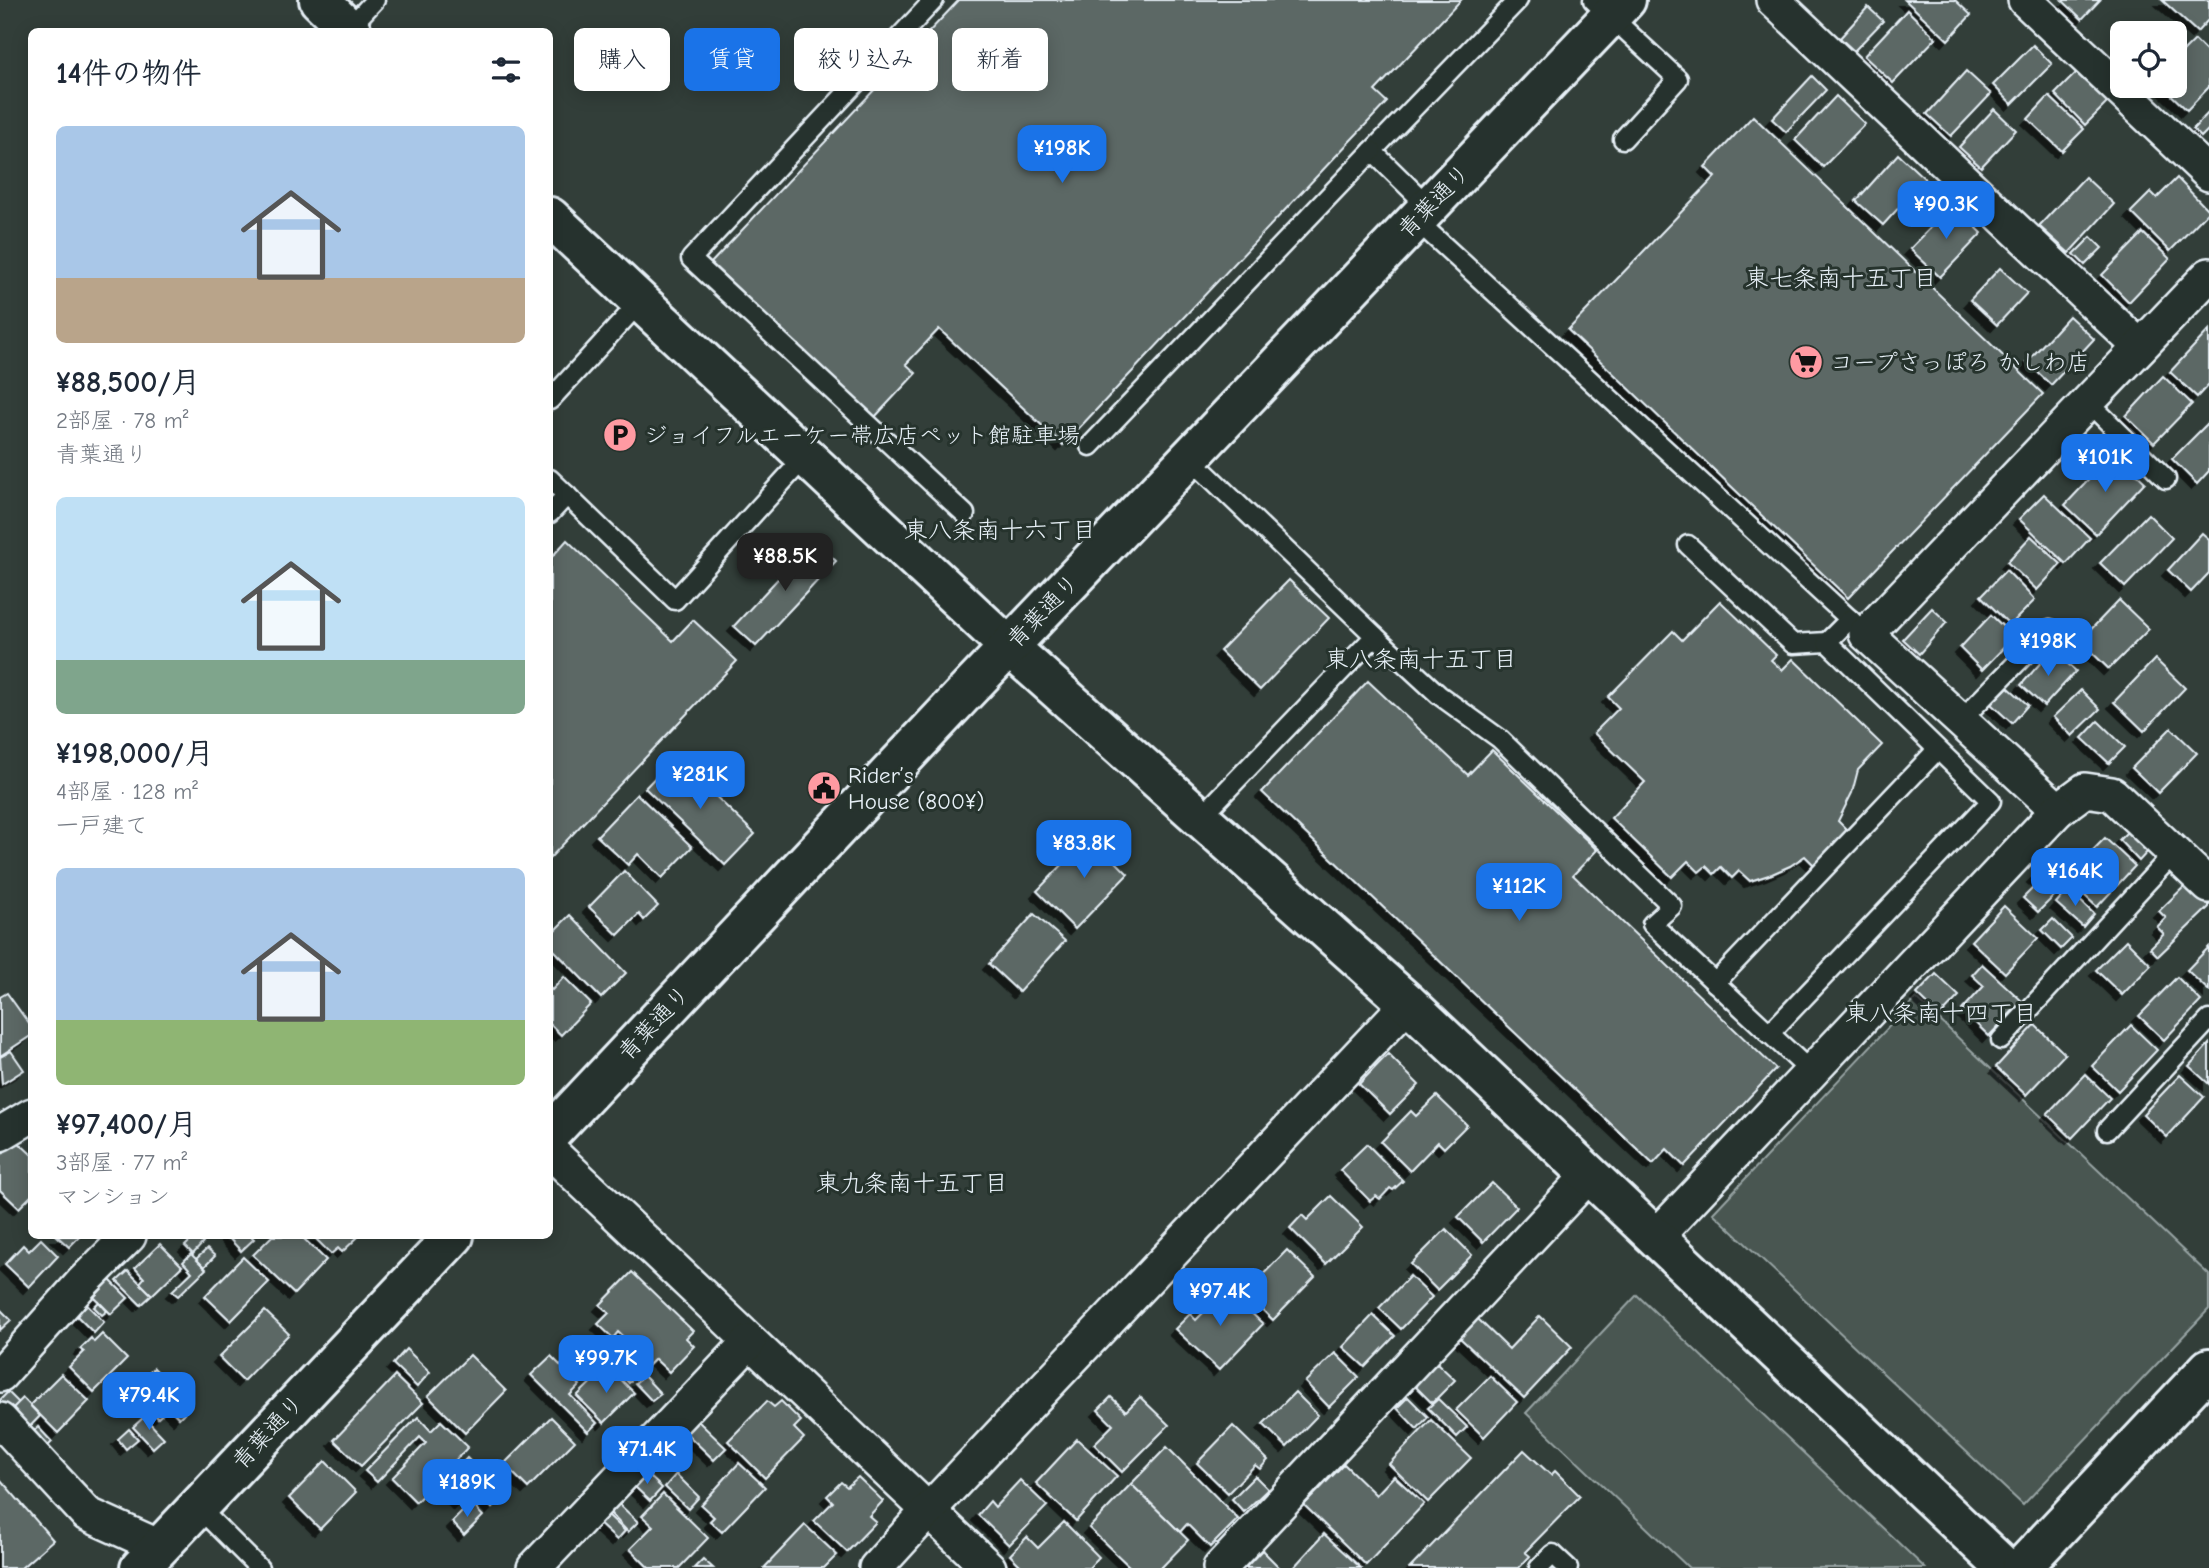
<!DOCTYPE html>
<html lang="ja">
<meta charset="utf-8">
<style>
:root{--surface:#fff;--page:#f2f2f3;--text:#1f2937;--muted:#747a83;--accent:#1a73e8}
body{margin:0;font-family:"Comic Neue","Klee One",sans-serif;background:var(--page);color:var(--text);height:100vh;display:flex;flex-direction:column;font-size:26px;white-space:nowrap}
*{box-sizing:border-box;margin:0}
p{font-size:23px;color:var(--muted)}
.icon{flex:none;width:38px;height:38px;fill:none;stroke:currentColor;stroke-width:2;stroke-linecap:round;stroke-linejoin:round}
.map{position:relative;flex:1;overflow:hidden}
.side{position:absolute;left:28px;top:28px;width:525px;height:1211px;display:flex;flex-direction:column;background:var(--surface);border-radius:10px;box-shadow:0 4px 18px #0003}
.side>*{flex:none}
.hud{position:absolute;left:574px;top:28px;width:665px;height:63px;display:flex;gap:14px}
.fabs{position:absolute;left:2110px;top:21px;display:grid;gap:14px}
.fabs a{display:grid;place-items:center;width:77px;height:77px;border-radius:10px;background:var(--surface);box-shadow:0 4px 18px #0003;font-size:35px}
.price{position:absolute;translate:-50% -60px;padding:0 16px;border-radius:14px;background:var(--accent);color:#fff;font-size:23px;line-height:46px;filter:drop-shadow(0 2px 4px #0008)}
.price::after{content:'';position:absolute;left:50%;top:42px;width:21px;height:16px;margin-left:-10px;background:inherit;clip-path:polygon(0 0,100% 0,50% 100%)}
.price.selected{background:#222;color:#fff}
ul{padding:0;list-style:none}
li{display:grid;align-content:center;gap:14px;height:371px;padding:0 28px}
li span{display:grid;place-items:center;height:217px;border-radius:10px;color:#555}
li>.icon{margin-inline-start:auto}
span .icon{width:126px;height:126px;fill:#fffc;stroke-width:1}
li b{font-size:30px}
h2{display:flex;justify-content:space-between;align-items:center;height:84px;padding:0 28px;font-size:30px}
.tag{padding:0 24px;border-radius:10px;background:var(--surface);box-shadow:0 4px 18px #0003;font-size:24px;line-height:63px}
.tag.selected{background:var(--accent);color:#fff}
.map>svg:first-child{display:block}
.green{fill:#495651;stroke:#98a4a4;stroke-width:2}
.building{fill:#5c6865;stroke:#e8f1f8;stroke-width:2;filter:url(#shadow)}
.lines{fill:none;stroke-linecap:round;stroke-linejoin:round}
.lane-casing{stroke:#e8f1f8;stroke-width:23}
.street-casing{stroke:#e8f1f8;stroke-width:38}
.secondary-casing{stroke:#e8f1f8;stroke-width:44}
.lane{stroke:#26332d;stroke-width:18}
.street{stroke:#26332d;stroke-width:33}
.secondary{stroke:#26332d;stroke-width:38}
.labels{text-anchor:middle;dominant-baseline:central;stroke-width:6;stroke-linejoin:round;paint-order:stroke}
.street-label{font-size:23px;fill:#e8f1f8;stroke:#26332d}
.poi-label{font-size:23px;fill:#e8f1f8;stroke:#26332d;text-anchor:start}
.neighbourhood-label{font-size:24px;fill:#e8f1f8;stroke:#26332d}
</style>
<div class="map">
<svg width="2209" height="1568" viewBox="0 0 2209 1568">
<defs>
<filter id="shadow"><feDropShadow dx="-6" dy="6" stdDeviation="0" flood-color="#0009"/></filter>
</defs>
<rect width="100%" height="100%" fill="#323e39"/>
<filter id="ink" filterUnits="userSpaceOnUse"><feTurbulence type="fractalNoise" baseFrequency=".0143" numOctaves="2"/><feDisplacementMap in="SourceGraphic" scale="14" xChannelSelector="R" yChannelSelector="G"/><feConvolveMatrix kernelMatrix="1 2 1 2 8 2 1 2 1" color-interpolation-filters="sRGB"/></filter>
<g filter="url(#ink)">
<!-- green -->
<g class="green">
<polygon points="1916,998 2209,1275 2209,1309 2023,1505 1713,1213"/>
<polygon points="1637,1295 1925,1568 1689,1568 1526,1413"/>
</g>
<!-- building -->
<g class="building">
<polygon points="959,0 1461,0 1375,91 1387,102 1063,445 939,329 906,364 916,373 874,418 711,263"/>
<polygon points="1905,0 1955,0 1971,15 1948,40"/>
<polygon points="2062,0 2100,0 2082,19"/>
<polygon points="2162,0 2209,0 2209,19 2197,32"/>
<polygon points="1868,7 1883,21 1854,51 1840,38"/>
<polygon points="1907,10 1936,38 1893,83 1864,56"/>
<polygon points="2195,40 2209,54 2209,87 2187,110 2162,86 2175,86 2175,55 2178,52 2180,55"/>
<polygon points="2033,45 2052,64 2012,104 1993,85"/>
<polygon points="1966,71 1991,94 1951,136 1927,114"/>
<polygon points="2077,72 2108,102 2085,125 2055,94"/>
<polygon points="1812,76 1826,90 1786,132 1772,119"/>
<polygon points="1836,96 1865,124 1823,167 1795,140"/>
<polygon points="2049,96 2084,129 2062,151 2028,119"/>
<polygon points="1994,109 2016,130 1981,167 1959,147"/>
<polygon points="2209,112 2209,129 2201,137 2193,129"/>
<polygon points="1753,116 2043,394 1848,598 1568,330 1715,177 1705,167"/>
<polygon points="1898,154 1925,179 1883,225 1856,201"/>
<polygon points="2085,177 2114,204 2069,253 2039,226"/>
<polygon points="2177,178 2209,211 2170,251 2131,212 2151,192 2157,198"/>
<polygon points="1953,205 1982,233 1940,277 1910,249"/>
<polygon points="2143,233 2170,259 2129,302 2102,275"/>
<polygon points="2091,237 2102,248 2085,265 2074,254"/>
<polygon points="2000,268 2027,293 1997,325 1970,300"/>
<polygon points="2069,316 2094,339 2051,385 2027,362"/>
<polygon points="2209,330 2209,384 2197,397 2170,372"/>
<polygon points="2163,376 2192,404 2154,443 2126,416"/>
<polygon points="2209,422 2209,471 2197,484 2172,459"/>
<polygon points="2114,453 2145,482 2096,534 2065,505"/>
<polygon points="2044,494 2090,538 2066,564 2019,519"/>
<polygon points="2148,514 2172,538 2125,587 2100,563"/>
<polygon points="2202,533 2209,539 2209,573 2191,592 2168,570"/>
<polygon points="2031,536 2061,564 2037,590 2007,562"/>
<polygon points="567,540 673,641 693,620 737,661 550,858 550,559"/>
<polygon points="814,540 836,561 756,646 734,626"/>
<polygon points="2006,570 2035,600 2010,625 1981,596"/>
<polygon points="1289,580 1329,618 1260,690 1220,651"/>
<polygon points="2119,600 2149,629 2109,669 2080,641"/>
<polygon points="1720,601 1776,655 1771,660 1782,670 1793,659 1882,745 1858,770 1852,793 1838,821 1849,832 1815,866 1805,856 1790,866 1772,874 1750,881 1739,871 1732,878 1721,867 1714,874 1706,866 1699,872 1688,861 1672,877 1611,818 1645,782 1594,733 1619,708 1608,697 1673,631 1682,640"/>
<polygon points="1932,608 1947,622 1919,654 1903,639"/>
<polygon points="1991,615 2014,637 1982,670 1960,648"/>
<polygon points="2052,650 2076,671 2044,706 2021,685"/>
<polygon points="2155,659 2185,688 2144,731 2114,702"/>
<polygon points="1368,681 1468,775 1492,750 1597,850 1573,875 1776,1069 1684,1166 1667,1149 1653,1164 1262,792"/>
<polygon points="2008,687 2028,705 2012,723 1991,704"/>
<polygon points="2081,690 2100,709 2072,736 2053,717"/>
<polygon points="2098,721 2125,747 2109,763 2082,738"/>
<polygon points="2171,728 2197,753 2158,793 2132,768"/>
<polygon points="675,757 755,834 725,865 645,788"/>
<polygon points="637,794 692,847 662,878 638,854 628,865 597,836"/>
<polygon points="1097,829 1123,855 1116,862 1128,874 1075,929 1037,891"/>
<polygon points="2129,830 2149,850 2139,861 2119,840"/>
<polygon points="2105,838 2135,866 2097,907 2066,878"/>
<polygon points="2044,866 2065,885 2038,912 2023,898 2039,882 2033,877"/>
<polygon points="624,871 658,906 644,920 639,914 618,935 589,907"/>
<polygon points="2190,881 2209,900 2209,907 2158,956 2150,948 2164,934 2157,927 2166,918 2159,911"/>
<polygon points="2068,889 2094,914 2083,927 2056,903"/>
<polygon points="2004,906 2038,938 2005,973 1971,941"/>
<polygon points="1034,914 1065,941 1019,992 989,964"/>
<polygon points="570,915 626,973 601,998 550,946 550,935"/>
<polygon points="2053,919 2072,938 2061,949 2042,930"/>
<polygon points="2126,940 2151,965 2122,995 2096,970"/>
<polygon points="2209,947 2209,991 2187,970"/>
<polygon points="1982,964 2022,1001 1989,1036 1962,1010 1984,986 1972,975"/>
<polygon points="1936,974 1959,996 1940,1016 1917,994"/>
<polygon points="564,977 591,1004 561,1035 550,1024 550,988 552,990"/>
<polygon points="2177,977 2201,1001 2164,1040 2139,1016"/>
<polygon points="7,993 32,1028 32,1035 0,1056 0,997"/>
<polygon points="2035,1025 2065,1054 2026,1095 1996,1067"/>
<polygon points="2131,1025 2157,1050 2118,1091 2092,1066"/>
<polygon points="2209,1044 2209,1084 2189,1066"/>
<polygon points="11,1051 24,1070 2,1084 0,1057"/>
<polygon points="1388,1054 1419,1085 1390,1114 1359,1084"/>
<polygon points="2085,1074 2110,1098 2072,1138 2047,1114"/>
<polygon points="2180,1075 2204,1097 2167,1137 2143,1114"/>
<polygon points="1437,1096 1467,1125 1444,1148 1438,1142 1410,1171 1381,1142 1411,1111 1416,1116"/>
<polygon points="16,1140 32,1155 32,1195 19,1208 0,1190 0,1156"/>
<polygon points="1367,1144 1403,1181 1393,1190 1390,1188 1380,1199 1376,1196 1370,1201 1340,1170"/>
<polygon points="1492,1183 1517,1207 1483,1242 1458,1217"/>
<polygon points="1331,1196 1363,1227 1326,1264 1290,1228 1302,1215 1307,1220"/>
<polygon points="1446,1229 1472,1255 1437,1290 1411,1264"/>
<polygon points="57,1236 80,1236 69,1247"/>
<polygon points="195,1236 203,1243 193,1254 185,1246"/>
<polygon points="227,1236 251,1236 254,1239 241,1251"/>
<polygon points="272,1236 301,1236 326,1260 294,1294 253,1255"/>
<polygon points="313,1236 359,1236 342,1252 338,1248 331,1254"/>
<polygon points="41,1239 58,1256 29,1287 5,1264 23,1245 29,1251"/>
<polygon points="160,1244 182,1266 152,1295 140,1283 144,1278 135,1268"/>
<polygon points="207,1249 215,1256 204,1267 196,1259"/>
<polygon points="1287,1250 1315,1277 1273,1320 1245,1293"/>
<polygon points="191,1254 206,1269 178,1296 172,1291 192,1272 183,1262"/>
<polygon points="243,1257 269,1282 231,1321 205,1296"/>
<polygon points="128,1271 152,1295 141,1305 117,1281"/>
<polygon points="632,1272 693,1331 686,1338 694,1346 669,1372 655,1359 646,1368 631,1354 636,1349 618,1332 613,1338 598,1324 609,1313 600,1305"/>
<polygon points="1410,1276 1432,1297 1401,1329 1379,1308"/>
<polygon points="110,1280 128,1298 111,1314 94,1297"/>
<polygon points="1222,1285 1263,1324 1219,1370 1175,1329 1190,1314 1196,1320 1211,1305 1206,1300"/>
<polygon points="99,1302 107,1311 102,1315 94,1307"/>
<polygon points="85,1303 104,1322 94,1333 74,1313"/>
<polygon points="0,1309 11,1320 0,1330"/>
<polygon points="265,1311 289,1334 243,1381 219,1357"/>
<polygon points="1373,1315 1395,1336 1365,1367 1343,1347"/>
<polygon points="1540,1316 1572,1347 1524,1398 1459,1337 1477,1318 1509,1349"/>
<polygon points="102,1334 127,1359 94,1392 69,1367 84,1352 80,1349 91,1338 94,1342"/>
<polygon points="406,1349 430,1372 417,1387 393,1364"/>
<polygon points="620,1353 639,1372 629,1383 610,1363"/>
<polygon points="1335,1353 1359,1377 1329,1407 1305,1382"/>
<polygon points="470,1355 506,1391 465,1433 428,1396"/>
<polygon points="551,1356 580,1385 570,1395 597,1423 588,1432 531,1375"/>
<polygon points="1436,1362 1455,1380 1432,1403 1413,1384"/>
<polygon points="608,1366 634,1393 604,1423 577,1396"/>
<polygon points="154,1368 191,1406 179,1418 169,1408 158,1418 132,1390"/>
<polygon points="61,1374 89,1401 58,1433 30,1405"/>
<polygon points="395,1376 423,1403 361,1466 334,1440"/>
<polygon points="644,1376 661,1394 652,1401 635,1383"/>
<polygon points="1490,1376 1517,1402 1484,1437 1456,1410"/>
<polygon points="8,1392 19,1403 9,1413 0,1403 0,1400"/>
<polygon points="1295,1392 1318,1415 1287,1447 1263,1424"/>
<polygon points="1111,1397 1126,1411 1140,1397 1169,1425 1122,1472 1094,1444 1113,1425 1098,1410"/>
<polygon points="1408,1397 1428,1417 1417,1429 1397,1408"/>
<polygon points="23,1398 40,1416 20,1437 2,1419"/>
<polygon points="1438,1399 1467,1427 1457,1437 1428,1408"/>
<polygon points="767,1401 774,1407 781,1401 801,1421 794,1428 804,1438 765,1478 728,1441"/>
<polygon points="144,1417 164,1438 153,1448 133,1427"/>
<polygon points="418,1417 431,1431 441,1421 468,1447 416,1502 392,1478 426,1443 420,1437 377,1482 365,1471"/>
<polygon points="551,1417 575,1441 528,1488 504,1464"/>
<polygon points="696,1419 726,1448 714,1460 684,1431"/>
<polygon points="1431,1420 1471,1458 1428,1502 1389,1464"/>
<polygon points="1233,1426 1268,1460 1260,1469 1255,1465 1228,1493 1197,1463"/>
<polygon points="38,1427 52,1442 37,1457 22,1442"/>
<polygon points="129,1429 138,1439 126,1449 118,1439"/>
<polygon points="1077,1439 1117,1476 1076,1521 1036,1483"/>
<polygon points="1167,1447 1238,1519 1210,1547 1187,1524 1180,1532 1131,1484"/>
<polygon points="1524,1450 1551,1475 1555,1471 1580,1496 1525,1552 1530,1556 1519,1568 1410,1568"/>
<polygon points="467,1458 504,1496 492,1508 474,1489 459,1504 447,1491 454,1484 448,1478"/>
<polygon points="325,1461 356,1492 320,1529 289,1498"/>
<polygon points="739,1463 765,1487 722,1532 710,1521 714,1517 701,1505"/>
<polygon points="1344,1464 1376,1495 1394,1476 1424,1504 1366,1565 1304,1505"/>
<polygon points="644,1471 662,1488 650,1501 632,1484"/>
<polygon points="676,1474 699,1497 688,1509 665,1487"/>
<polygon points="1255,1476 1268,1489 1244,1512 1232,1499"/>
<polygon points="858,1477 883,1501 869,1516 876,1522 847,1552 814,1521 833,1502 827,1496 841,1482 847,1487"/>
<polygon points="0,1479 53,1540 21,1568 0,1568"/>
<polygon points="1020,1480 1047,1506 1009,1545 978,1515 990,1501 995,1507"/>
<polygon points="1131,1484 1188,1540 1161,1568 1131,1568 1089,1528"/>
<polygon points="663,1494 708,1538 679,1568 649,1568 630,1549 653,1526 642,1516"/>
<polygon points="471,1503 483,1516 464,1535 452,1522"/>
<polygon points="619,1504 638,1522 628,1532 610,1513"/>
<polygon points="605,1512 625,1531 617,1540 596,1521"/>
<polygon points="1064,1522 1099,1557 1089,1568 1023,1568 1010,1555 1027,1537 1038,1548"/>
<polygon points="805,1525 837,1555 824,1568 764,1568"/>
<polygon points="1324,1534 1361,1568 1293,1568"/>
<polygon points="1262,1550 1280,1568 1245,1568"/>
<polygon points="703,1559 713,1568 694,1568"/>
</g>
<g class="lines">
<!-- lane casing -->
<g class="lane-casing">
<g id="lane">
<polyline points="934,0 691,259 965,514"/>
<polyline points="1593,0 1678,79 1623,139"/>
<polyline points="349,28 375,0"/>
<polyline points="1429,207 1372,151 1518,0"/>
<polyline points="1416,220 1866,634"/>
<polyline points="550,400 640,302"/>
<polyline points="2088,402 2166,479"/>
<polyline points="1090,446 1372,151"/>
<polyline points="1190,458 1375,636 1200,818"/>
<polyline points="550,479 675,600 805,457"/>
<polyline points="550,513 567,495"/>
<polyline points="1688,545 1793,644 1827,642"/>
<polyline points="1375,636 1439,695 1500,739 1672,906 1652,924 1811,1072"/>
<polyline points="1960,721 2050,629"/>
<polyline points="1715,983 1937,750"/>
<polyline points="1769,1034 1991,801 1827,642 1850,619"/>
<polyline points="2001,1040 2174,853"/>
<polyline points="2107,1130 2209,1020"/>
<polyline points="198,1507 259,1568"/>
<polyline points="1539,1568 1553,1554 1568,1568"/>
</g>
</g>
<!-- street casing -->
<g class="street-casing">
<g id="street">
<polyline points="1773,0 2140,347"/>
<polyline points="2025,0 2209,174"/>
<polyline points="2209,275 1866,634 2058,810 2085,790 2112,794 2209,886"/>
<polyline points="0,1134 32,1115"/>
<polyline points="550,1151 989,1568"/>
<polyline points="1655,1238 2058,810"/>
<polyline points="0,1375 82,1283 129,1236"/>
<polyline points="0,1420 87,1514 160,1547"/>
<polyline points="534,1568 749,1342"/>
<polyline points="876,1568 928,1511 1408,1003"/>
<polyline points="1220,1568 1589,1175"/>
</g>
</g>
<!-- secondary casing -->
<g class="secondary-casing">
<g id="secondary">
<polyline points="319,0 352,32"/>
<polyline points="550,217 1009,647 1408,1003 2005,1568"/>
<polyline points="550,1134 962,696 1626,0"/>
<polyline points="140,1568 454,1236"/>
<polyline points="2021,1568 2209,1368"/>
</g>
</g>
<!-- lane -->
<use href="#lane" class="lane"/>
<!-- street -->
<use href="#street" class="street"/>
<!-- secondary -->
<use href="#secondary" class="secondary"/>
</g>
</g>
<!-- icons -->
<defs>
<g id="supermarket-disc" transform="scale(1.75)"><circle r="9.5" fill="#ff9aa2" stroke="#26332d"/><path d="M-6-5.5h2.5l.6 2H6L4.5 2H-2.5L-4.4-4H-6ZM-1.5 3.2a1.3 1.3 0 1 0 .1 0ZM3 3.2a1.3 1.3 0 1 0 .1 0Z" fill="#111"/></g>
<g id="parking-disc" transform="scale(1.75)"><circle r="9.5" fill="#ff9aa2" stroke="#26332d"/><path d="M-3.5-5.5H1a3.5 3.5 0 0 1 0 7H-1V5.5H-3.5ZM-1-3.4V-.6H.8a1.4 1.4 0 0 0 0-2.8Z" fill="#111"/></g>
<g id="civic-disc" transform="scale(1.75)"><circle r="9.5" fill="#ff9aa2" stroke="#26332d"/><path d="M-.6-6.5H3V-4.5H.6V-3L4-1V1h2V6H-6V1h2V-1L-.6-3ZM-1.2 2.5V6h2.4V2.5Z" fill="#111"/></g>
</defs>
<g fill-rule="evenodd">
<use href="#supermarket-disc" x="1806" y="362"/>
<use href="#parking-disc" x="620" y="435"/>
<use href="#civic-disc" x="824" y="788"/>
</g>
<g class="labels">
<!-- street labels -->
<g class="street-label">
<text transform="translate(1434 201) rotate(-46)">青葉通り</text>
<text transform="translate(1043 611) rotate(-46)">青葉通り</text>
<text transform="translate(654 1023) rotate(-47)">青葉通り</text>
<text transform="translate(268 1432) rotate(-47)">青葉通り</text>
</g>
<!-- poi labels -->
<g class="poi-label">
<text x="1830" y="362">コープさっぽろ かしわ店</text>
<text x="644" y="435">ジョイフルエーケー帯広店ペット館駐車場</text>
<text x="848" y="775">Rider’s<tspan x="848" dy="26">House (800¥)</tspan></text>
</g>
<!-- neighbourhood labels -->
<g class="neighbourhood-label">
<text x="1841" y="278">東七条南十五丁目</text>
<text x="1000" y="530">東八条南十六丁目</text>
<text x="1421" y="659">東八条南十五丁目</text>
<text x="1941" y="1013">東八条南十四丁目</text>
<text x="912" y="1183">東九条南十五丁目</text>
</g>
</g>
</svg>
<div class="fabs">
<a><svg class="icon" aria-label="locate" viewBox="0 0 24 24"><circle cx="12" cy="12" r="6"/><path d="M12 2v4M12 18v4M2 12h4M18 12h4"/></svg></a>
</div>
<b class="price" style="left:1062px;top:185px">¥198K</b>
<b class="price" style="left:1946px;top:241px">¥90.3K</b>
<b class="price" style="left:2105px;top:494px">¥101K</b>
<b class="price selected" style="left:785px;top:593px">¥88.5K</b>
<b class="price" style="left:2048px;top:678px">¥198K</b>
<b class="price" style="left:700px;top:811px">¥281K</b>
<b class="price" style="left:1084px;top:880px">¥83.8K</b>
<b class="price" style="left:2075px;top:908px">¥164K</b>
<b class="price" style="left:1519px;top:923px">¥112K</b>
<b class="price" style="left:1220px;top:1328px">¥97.4K</b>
<b class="price" style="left:606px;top:1395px">¥99.7K</b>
<b class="price" style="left:149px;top:1432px">¥79.4K</b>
<b class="price" style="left:647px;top:1486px">¥71.4K</b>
<b class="price" style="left:467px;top:1519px">¥189K</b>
<div class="hud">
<a class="tag">購入</a>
<a class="tag selected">賃貸</a>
<a class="tag">絞り込み</a>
<a class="tag">新着</a>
</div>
<section class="side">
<h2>14件の物件<svg class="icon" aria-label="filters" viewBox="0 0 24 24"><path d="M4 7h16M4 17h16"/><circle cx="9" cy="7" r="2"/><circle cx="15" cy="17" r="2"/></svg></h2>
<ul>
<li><span style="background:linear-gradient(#a9c7e8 70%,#b9a48a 0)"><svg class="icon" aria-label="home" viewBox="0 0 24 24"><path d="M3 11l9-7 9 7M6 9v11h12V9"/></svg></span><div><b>¥88,500/月</b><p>2部屋 · 78 m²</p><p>青葉通り</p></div></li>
<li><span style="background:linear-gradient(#bfe0f5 75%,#7fa58c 0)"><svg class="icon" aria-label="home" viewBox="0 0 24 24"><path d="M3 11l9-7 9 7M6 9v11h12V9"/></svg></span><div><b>¥198,000/月</b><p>4部屋 · 128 m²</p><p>一戸建て</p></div></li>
<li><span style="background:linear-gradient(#a9c7e8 70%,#8fb573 0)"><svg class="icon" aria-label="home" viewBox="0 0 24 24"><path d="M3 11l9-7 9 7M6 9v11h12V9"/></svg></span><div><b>¥97,400/月</b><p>3部屋 · 77 m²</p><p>マンション</p></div></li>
</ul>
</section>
</div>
